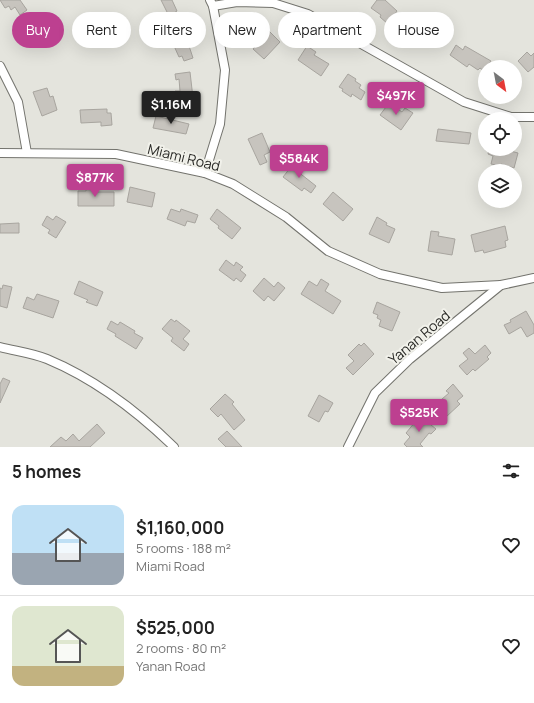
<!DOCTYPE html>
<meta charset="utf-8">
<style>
:root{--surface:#fff;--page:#f6f6f6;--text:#222;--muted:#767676;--line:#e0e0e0;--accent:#bd4090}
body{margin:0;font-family:Manrope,sans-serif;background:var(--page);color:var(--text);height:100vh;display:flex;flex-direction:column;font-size:15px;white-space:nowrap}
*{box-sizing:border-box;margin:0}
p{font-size:13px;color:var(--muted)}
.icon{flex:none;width:22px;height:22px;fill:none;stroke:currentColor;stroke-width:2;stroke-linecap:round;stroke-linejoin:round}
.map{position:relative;height:447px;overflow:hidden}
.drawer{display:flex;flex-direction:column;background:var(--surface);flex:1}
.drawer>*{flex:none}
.top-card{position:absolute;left:12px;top:12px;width:510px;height:36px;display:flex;gap:8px}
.needle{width:26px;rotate:148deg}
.buttons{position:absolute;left:478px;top:60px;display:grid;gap:8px}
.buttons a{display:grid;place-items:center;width:44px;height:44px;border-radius:50%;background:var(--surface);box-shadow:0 4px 16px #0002;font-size:20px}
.price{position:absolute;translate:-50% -34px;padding:0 9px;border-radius:4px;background:var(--accent);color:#fff;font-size:13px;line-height:26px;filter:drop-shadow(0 1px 2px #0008)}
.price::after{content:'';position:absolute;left:50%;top:24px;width:12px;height:9px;margin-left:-6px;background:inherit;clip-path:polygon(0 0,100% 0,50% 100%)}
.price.selected{background:#222;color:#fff}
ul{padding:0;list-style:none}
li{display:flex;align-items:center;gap:12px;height:100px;padding:0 12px}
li+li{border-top:1px solid var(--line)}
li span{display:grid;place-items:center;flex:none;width:112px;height:80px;border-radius:12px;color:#555}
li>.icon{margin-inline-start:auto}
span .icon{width:48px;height:48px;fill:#fffc;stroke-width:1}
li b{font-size:17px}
h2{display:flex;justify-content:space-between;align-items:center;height:48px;padding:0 12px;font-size:17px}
.tag{padding:0 14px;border-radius:18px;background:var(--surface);box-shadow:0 4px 16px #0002;font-size:14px;line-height:36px}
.tag.selected{background:var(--accent);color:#fff}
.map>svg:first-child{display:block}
.building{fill:#c7c4be;stroke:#a8a59f}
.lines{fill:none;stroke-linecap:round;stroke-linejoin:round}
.street-casing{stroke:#73736d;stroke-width:10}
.street{stroke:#fff;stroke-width:8}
.labels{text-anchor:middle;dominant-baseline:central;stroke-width:4;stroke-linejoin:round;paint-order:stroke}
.street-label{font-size:14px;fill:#292926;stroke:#f1f1ea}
</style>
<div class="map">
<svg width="534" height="447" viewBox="0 0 534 447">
<rect width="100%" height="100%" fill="#e4e4dd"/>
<!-- building -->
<g class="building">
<polygon points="0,0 20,0 27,10 20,15 15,7 11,10 9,6 5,8"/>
<polygon points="161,0 172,0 177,11 169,16"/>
<polygon points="377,0 385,0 397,11 388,24 380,17 381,15 371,8"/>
<polygon points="158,16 162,24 149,29 146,21"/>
<polygon points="432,21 434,33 440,32 442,42 425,47 422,32 415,33 413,25"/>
<polygon points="184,31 193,58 184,61 182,56 179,57 170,37"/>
<polygon points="269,31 280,42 264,59 253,49"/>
<polygon points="456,45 463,50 465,46 491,61 487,67 485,67 484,71 480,68 478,70 469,64 467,67 450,55"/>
<polygon points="307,46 316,52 314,55 329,64 321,76 298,60"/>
<polygon points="527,52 531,56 534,53 534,67 528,72 518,61"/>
<polygon points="190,72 193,98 176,100 175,91 180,91 179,79 176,80 175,74"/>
<polygon points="348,74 356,79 355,81 361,85 359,88 365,92 361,100 352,94 351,97 342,91 343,89 339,87"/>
<polygon points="47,88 50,97 53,96 57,110 42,116 33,92"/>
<polygon points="389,103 402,112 405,108 413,113 401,130 380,115"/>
<polygon points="107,109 107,113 111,113 112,125 101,126 101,122 81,123 80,110"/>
<polygon points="156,116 189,124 186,134 153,128"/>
<polygon points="438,129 471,133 469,144 436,141"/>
<polygon points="262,133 270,152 264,155 267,162 260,165 248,139"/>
<polygon points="489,149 503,149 518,153 514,168 501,164 501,166 491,164 493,156 488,154"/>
<polygon points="294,163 299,167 297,171 316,186 311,193 304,188 302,191 283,177"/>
<polygon points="86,184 95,184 95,192 114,192 114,206 78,206 78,191 86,191"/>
<polygon points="130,187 155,193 152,207 127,202"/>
<polygon points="333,192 353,209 343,221 323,204"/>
<polygon points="171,209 180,212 181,209 198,215 195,223 187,221 185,226 167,219"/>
<polygon points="217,209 241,228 232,239 218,228 219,226 210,219"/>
<polygon points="47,216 53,220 56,216 66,222 56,238 48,233 50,230 42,225"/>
<polygon points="377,217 387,223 386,225 395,229 389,243 369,234"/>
<polygon points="19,223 19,233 0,233 0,224"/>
<polygon points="505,226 508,240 505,241 506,247 484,253 483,250 475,252 471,235"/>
<polygon points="431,231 439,232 438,236 455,239 452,255 428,251"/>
<polygon points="226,260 234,266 236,262 243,267 240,270 246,275 241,282 236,278 234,281 219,270"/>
<polygon points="264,278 274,287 278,282 285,288 274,301 268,296 264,301 253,291"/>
<polygon points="321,279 329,284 325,291 341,301 333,314 301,294 309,281 317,286"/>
<polygon points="79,281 103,292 97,306 86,302 88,300 74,294"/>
<polygon points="3,285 12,287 7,308 0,306 0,288 2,289"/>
<polygon points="37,294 59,301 53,318 23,308 27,297 34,300"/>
<polygon points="377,302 400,312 392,331 379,326 381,320 377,318 378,315 373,313"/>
<polygon points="526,311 534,325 534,333 527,337 521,327 509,334 504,325 511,322 510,320"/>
<polygon points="171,319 175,322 176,320 190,331 183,339 189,344 184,351 171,341 173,338 162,329"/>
<polygon points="111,321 118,325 120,322 135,331 134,333 143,338 136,349 115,336 116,334 107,329"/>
<polygon points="364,343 374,354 353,375 346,368 354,361 348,355 359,344 361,346"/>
<polygon points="485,345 491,353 487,357 489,359 475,371 473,369 467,375 459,366 468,359 463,353 469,348 475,354"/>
<polygon points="3,378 10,381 0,403 0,384"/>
<polygon points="453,384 463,396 457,401 460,404 446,417 435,405 449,393 446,391"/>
<polygon points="225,394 234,402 232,404 245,420 234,430 221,414 218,417 210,409"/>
<polygon points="319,395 333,403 328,412 325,411 319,422 308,416"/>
<polygon points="420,416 436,429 431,434 429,433 420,444 423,447 407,447 404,444 410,437 406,433"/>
<polygon points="97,424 105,433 90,447 50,447 61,437 66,441 73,434 79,441"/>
<polygon points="227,431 242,447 226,447 218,439"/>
</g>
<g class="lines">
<!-- street casing -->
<g class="street-casing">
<g id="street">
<polyline points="213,6 237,2 273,3 308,14 464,102 511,117 534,117"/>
<polyline points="0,66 18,102 27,153"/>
<polyline points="0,153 116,154 205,173 233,184 286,217 328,251 380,274 442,288 501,285"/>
<polyline points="205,173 220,124 225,70 213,6 210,0"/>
<path d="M0,347c15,4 32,6 47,12 48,20 90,52 127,88"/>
<polyline points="348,447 375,393 410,359 501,285 534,278"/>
</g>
</g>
<!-- street -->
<use href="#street" class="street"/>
</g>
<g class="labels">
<!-- street labels -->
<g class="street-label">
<text transform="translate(184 157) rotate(14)">Miami Road</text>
<text transform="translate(419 337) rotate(-40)">Yanan Road</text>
</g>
</g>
</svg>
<div class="buttons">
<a><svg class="needle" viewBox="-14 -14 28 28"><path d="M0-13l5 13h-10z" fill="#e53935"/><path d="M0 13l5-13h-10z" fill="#767676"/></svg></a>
<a><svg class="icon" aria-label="locate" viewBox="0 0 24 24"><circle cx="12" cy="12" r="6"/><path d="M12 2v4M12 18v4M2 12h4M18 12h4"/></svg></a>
<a><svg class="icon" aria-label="layers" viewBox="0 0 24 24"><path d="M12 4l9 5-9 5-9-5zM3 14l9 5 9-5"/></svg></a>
</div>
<b class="price" style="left:396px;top:116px">$497K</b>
<b class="price selected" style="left:171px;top:125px">$1.16M</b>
<b class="price" style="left:299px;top:179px">$584K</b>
<b class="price" style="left:95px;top:198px">$877K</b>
<b class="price" style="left:419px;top:433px">$525K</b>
<div class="top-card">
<a class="tag selected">Buy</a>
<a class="tag">Rent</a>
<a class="tag">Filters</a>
<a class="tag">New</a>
<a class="tag">Apartment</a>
<a class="tag">House</a>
</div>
</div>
<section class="drawer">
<h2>5 homes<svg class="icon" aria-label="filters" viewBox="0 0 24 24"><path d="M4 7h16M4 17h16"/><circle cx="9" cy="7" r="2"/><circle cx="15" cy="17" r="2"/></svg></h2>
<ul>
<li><span style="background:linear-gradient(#bfe0f5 60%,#9aa5b1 0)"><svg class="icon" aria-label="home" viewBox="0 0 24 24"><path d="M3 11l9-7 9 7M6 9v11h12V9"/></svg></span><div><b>$1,160,000</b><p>5 rooms · 188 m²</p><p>Miami Road</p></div><svg class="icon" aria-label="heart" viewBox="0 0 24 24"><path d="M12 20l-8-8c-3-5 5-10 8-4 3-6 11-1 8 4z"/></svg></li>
<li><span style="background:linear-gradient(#dfe7d0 75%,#c2b280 0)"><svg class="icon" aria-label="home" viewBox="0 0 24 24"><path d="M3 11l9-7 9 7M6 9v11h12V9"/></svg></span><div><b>$525,000</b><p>2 rooms · 80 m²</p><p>Yanan Road</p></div><svg class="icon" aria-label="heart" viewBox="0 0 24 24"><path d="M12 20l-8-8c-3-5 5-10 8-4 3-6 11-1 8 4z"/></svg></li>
</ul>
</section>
